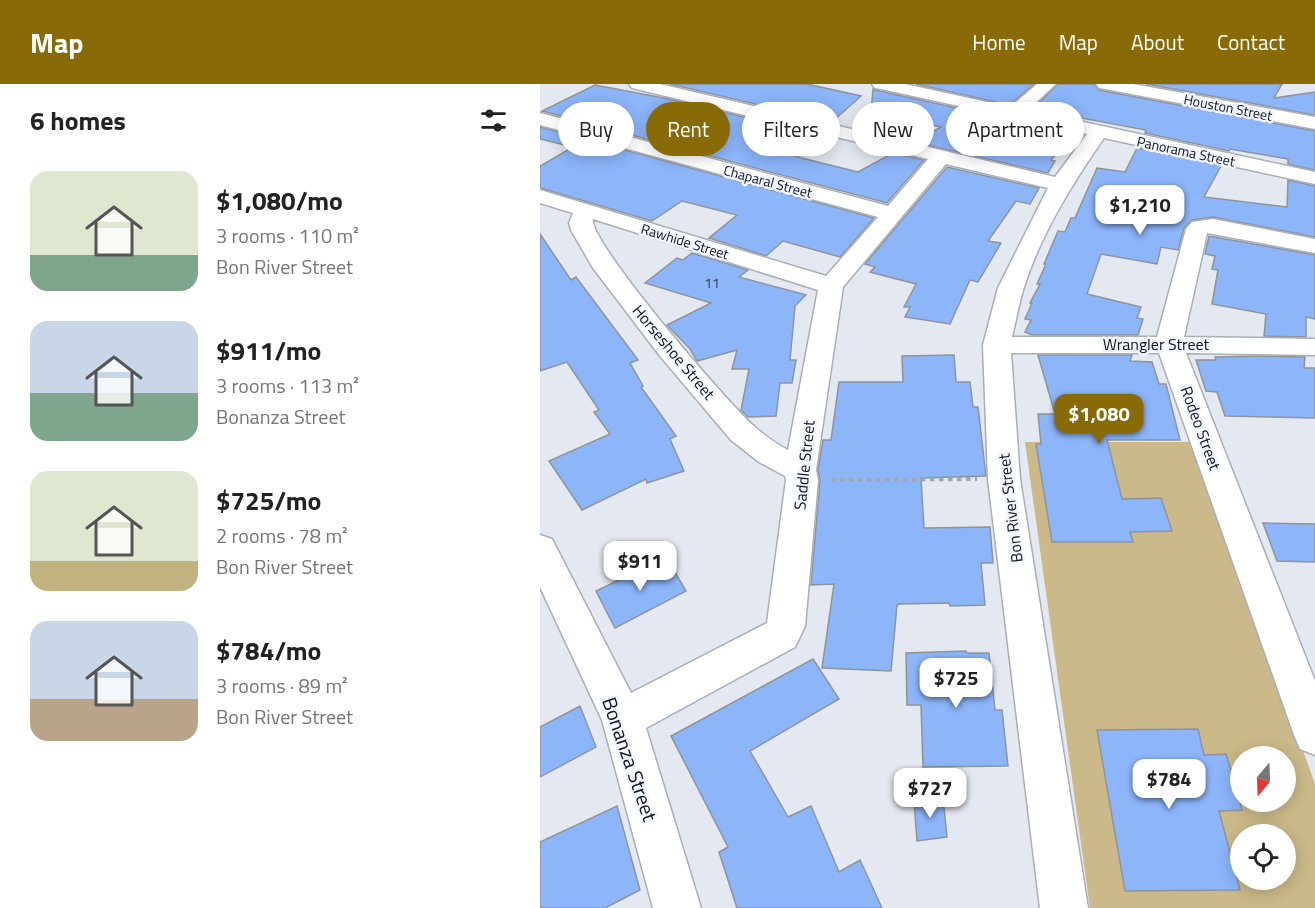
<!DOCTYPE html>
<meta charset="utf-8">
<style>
:root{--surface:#fff;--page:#f2f2f2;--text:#222;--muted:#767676;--accent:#886a07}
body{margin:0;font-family:"Titillium Web",sans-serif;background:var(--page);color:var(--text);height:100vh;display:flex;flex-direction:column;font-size:22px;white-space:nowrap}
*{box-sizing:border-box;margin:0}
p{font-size:20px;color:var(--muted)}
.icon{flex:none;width:33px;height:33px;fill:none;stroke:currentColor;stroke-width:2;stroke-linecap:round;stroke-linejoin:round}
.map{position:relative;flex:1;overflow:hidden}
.sheet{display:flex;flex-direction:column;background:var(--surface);width:540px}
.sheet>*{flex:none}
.banner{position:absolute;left:18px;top:18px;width:570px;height:54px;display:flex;gap:12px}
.needle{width:39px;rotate:199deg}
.controls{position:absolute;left:690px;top:662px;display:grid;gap:12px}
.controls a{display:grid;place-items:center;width:66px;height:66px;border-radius:50%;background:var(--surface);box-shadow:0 3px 15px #0003;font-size:30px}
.price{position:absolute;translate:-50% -51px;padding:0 14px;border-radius:12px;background:#fff;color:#222;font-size:20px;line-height:39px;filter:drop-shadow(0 2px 3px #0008)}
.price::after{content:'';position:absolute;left:50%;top:36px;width:18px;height:14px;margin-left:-9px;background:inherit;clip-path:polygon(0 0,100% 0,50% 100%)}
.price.on{background:var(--accent);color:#fff}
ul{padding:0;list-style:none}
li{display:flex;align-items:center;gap:18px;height:150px;padding:0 30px}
li span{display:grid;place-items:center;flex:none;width:168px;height:120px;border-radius:18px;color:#555}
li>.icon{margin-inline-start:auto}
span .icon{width:72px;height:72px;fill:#fffc;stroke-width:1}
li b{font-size:26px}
h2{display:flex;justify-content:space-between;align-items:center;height:72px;padding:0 30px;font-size:26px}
.pill{padding:0 21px;border-radius:27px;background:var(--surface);box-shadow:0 3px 15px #0003;font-size:21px;line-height:54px}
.pill.on{background:var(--accent);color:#fff}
header{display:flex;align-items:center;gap:36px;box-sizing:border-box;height:84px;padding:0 30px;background:var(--accent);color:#fff}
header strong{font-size:28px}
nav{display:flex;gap:33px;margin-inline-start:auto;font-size:21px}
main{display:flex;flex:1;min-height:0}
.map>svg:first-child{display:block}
.green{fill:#ccb989;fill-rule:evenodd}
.building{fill:#8cb5fa;stroke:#8e949c;stroke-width:1.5}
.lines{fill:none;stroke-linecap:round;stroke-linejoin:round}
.minor-casing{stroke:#a9aeb7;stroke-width:3}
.path{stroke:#a1a5ac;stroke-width:4;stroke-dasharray:4.5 4.5;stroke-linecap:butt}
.minor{fill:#fff;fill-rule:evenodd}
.labels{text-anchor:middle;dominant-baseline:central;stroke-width:5;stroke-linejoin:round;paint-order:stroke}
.far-street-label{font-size:14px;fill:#131518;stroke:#f0f5ff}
.number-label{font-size:14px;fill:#313d50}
.street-label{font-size:16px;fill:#131518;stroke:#f0f5ff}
.near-street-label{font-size:20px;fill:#131518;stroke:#f0f5ff}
</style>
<header>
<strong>Map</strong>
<nav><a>Home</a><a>Map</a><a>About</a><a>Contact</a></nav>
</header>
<main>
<section class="sheet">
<h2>6 homes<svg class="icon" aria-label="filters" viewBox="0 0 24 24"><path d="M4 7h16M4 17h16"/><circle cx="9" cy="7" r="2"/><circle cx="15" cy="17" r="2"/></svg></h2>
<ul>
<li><span style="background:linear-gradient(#dfe7d0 70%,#7fa58c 0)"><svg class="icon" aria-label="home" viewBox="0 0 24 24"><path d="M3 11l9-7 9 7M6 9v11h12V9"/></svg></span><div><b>$1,080/mo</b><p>3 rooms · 110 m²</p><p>Bon River Street</p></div></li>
<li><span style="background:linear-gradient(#c9d6e8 60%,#7fa58c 0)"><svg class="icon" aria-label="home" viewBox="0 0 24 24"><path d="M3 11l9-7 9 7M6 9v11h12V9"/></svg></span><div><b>$911/mo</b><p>3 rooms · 113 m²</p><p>Bonanza Street</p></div></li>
<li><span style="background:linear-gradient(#dfe7d0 75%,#c2b280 0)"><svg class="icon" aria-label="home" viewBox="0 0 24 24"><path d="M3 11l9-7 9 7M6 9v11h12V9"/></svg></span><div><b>$725/mo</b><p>2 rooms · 78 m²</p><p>Bon River Street</p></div></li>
<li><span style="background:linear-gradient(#c9d6e8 65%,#b9a48a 0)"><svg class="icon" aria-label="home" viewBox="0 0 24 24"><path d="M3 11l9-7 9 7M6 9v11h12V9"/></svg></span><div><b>$784/mo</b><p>3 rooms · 89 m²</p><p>Bon River Street</p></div></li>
</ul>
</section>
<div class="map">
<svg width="775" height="824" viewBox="0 0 775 824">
<rect width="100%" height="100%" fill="#e3e8f1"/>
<!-- green -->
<path class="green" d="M485,358h167l123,342v124h-225zM700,672h46v45h-46zM700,750h46v45h-46z"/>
<!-- building -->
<g class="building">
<polygon points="130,0 267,0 321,12 292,38"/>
<polygon points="376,0 494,0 469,21"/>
<polygon points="518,0 554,0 559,6 775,47 775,86 748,80 748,75 690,65 689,67 605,49 606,46 493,25"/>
<polygon points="606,0 742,0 734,14 775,8 775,31"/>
<polygon points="55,1 129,15 278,51 254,72 318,88 353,69 384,76 347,119 2,27"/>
<polygon points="333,5 335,6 535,50 511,76 515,77 508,89 374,58 401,43 331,29"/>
<polygon points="0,43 334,134 300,173 243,157 226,172 169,154 197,131 142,117 112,137 0,104 0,82 33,63 0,55"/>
<polygon points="597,64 681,82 664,113 747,123 748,96 775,102 775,153 673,133 652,136 644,144 638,166 621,163 617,180 561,170 547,210 601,223 597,234 603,235 598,251 492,251 485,248 491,236 485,235 492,219 490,219 500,200 497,200 506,180 504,180 518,147 525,148 531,134 535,134 557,84 585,88"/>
<polygon points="407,83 499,104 490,120 476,117 448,157 461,159 438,198 430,196 410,240 365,233 370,223 364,223 376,200 330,188 335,183 325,180"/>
<polygon points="0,150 31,196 36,193 98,276 90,279 103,302 101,303 136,352 130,355 144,387 107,399 106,395 42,426 9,377 70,350 54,328 59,326 27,278 0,287"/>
<polygon points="669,152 775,171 775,235 766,233 766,253 724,252 726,230 672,220 678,186 672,185 675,172 665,170"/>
<polygon points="152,169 208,186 199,193 266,211 255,222 250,276 256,276 252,299 240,299 236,332 208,333 201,326 209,285 192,285 197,266 157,277 150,265 127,241 171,219 105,199 137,174 143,176"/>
<polygon points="414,271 416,298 430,298 433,323 438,323 446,392 381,394 384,444 450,443 453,479 441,479 445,521 410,522 409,519 359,520 357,521 351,587 282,584 294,500 271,501 280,396 278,386 283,356 291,356 299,298 363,298 362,272"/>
<polygon points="498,271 592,271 590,277 612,278 619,300 626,300 640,356 567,356 582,415 621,414 632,447 590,448 593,458 512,458 496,360 501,360 498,330 515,330"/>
<polygon points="722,272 765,273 764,284 775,284 775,334 685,332 677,308 666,307 656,276 676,276 675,273"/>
<polygon points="723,439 775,440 775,478 737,477"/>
<polygon points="126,473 146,507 75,544 56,507"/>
<polygon points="426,567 427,569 449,569 455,626 462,626 468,682 383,683 381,621 367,621 366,569"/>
<polygon points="273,575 299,615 210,667 248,733 271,722 299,788 320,776 342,824 197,824 179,768 188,763 131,652"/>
<polygon points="40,622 56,663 0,693 0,643"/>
<polygon points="658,645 664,671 686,670 702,726 679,727 700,806 585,807 557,646"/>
<polygon points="403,714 407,753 377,757 374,717"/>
<polygon points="77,722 100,806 65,824 0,824 0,758"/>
</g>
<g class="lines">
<!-- minor casing -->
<g class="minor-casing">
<g id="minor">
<path d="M89,0h31l395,93 32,-43 -206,-45 -6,-1 -3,-4h33l105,23 27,-23h19l-28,26 287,62v12l-211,-46c-32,46 -63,96 -80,149 -5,16 -8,33 -12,50h145l29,-108 6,-7 21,-3 102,20v14l-108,-20 -23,104 131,2v16l-129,-2 129,328v74l-15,-6 -6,-14 -135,-382h-148l9,126 68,429h-48l-52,-429 -5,-134 15,-57 50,-100 -102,-24 -103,123 -27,183 2,10 -13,146 -10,21 -149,81 55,180h-48l-51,-188 -62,-133v-52l12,4 79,154 136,-70 19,-143 -1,-4 -26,-14 -28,-22 -71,-84 -67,-88 -22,-38 -2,-7 4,-10 -33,-10v-13l286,86 52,-59 -338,-92v-12l348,93 40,-47 -296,-71zM53,135l225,71 -30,160c-12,-6 -24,-15 -34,-24 -24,-20 -167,-186 -161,-207z"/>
<polygon points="556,0 593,0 775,33 775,45 565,5 559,4"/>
</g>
</g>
<!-- path -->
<polyline class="path" points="291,396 437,395"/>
<!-- minor -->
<use href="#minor" class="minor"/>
</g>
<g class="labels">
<!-- far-street labels -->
<g class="far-street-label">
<text transform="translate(688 23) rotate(11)">Houston Street</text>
<text transform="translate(646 67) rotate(12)">Panorama Street</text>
<text transform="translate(228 97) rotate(15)">Chaparal Street</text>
<text transform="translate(145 157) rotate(17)">Rawhide Street</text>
</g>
<!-- number labels -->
<g class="number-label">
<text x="172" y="198">11</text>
</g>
<!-- street labels -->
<g class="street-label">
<text x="616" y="260">Wrangler Street</text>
<text transform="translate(134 268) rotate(50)">Horseshoe Street</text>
<text transform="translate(661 344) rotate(70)">Rodeo Street</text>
<text transform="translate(264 381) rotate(-84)">Saddle Street</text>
<text transform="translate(470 424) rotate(-97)">Bon River Street</text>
</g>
<!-- near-street labels -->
<g class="near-street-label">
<text transform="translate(90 675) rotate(71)">Bonanza Street</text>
</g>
</g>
</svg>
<div class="controls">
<a><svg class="needle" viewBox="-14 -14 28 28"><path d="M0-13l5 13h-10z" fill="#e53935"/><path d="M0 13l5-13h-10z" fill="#767676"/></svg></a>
<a><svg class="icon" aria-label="locate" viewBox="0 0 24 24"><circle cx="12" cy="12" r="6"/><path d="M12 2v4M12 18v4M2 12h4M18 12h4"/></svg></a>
</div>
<b class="price" style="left:600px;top:152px">$1,210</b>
<b class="price on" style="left:559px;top:361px">$1,080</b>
<b class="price" style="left:100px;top:508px">$911</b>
<b class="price" style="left:416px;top:625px">$725</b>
<b class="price" style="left:629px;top:726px">$784</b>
<b class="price" style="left:390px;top:735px">$727</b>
<div class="banner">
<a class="pill">Buy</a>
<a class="pill on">Rent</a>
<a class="pill">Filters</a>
<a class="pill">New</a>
<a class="pill">Apartment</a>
</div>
</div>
</main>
